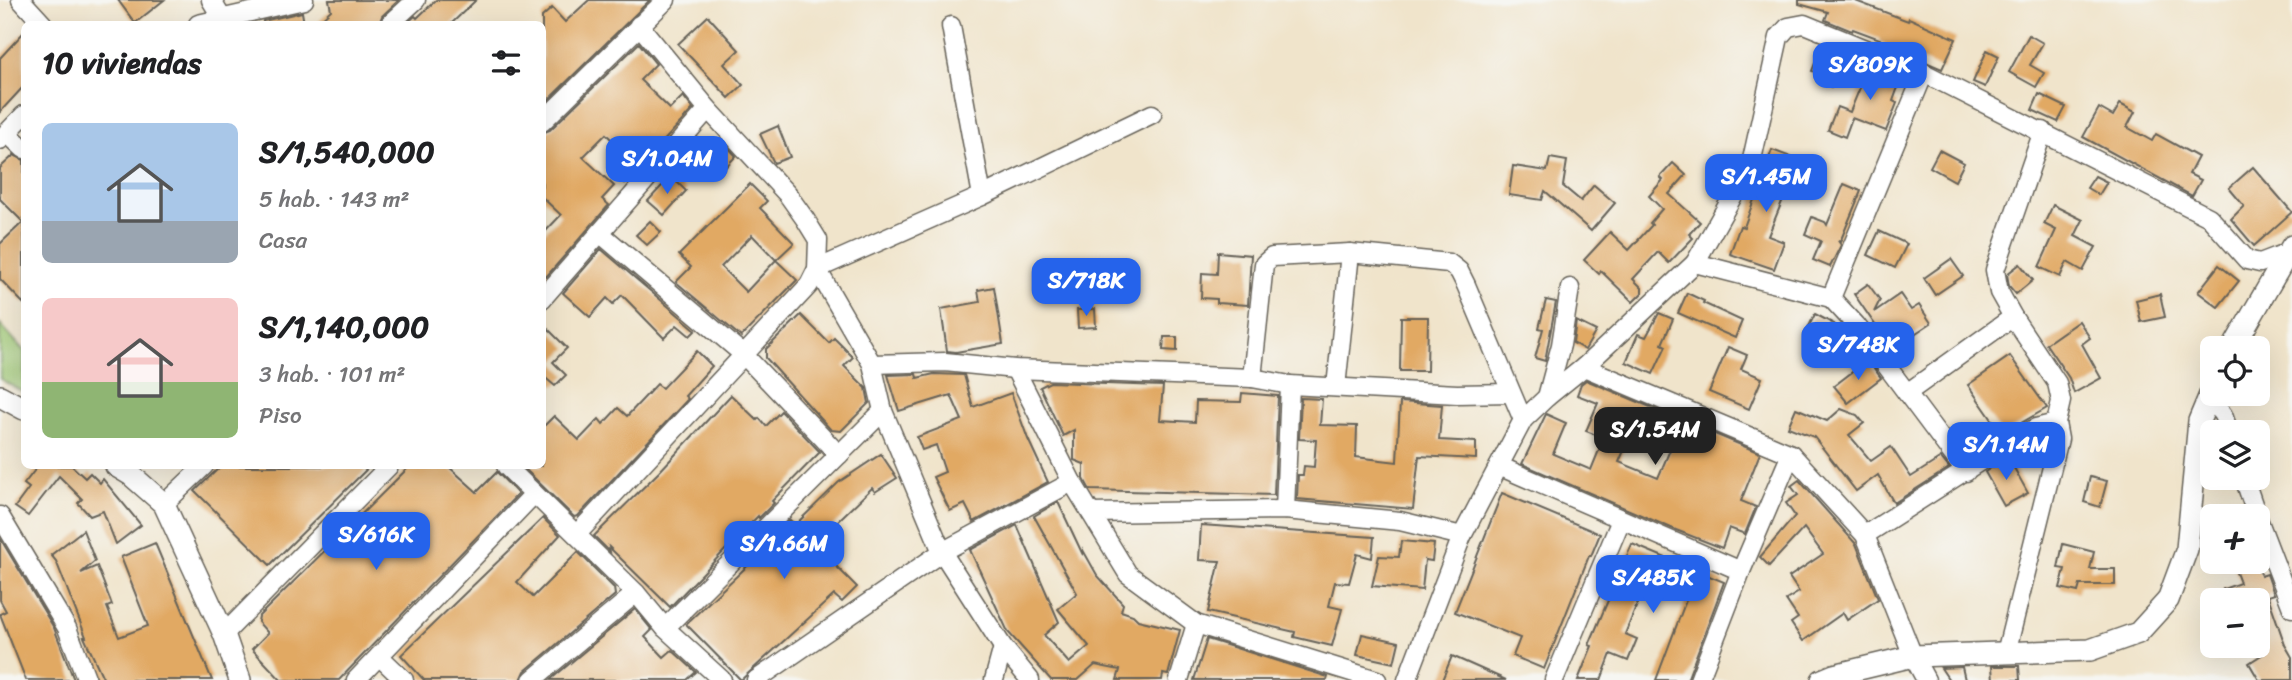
<!DOCTYPE html>
<html lang="es">
<meta charset="utf-8">
<style>
:root{--surface:#fff;--page:#f2f2f2;--text:#202124;--muted:#757577;--accent:#2563eb}
body{margin:0;font-family:Sriracha,sans-serif;background:var(--page);color:var(--text);height:100vh;display:flex;flex-direction:column;font-size:26px;white-space:nowrap}
*{box-sizing:border-box;margin:0}
p{font-size:23px;color:var(--muted)}
.icon{flex:none;width:38px;height:38px;fill:none;stroke:currentColor;stroke-width:2;stroke-linecap:round;stroke-linejoin:round}
.map{position:relative;flex:1;overflow:hidden}
.side{position:absolute;left:21px;top:21px;width:525px;height:448px;display:flex;flex-direction:column;background:var(--surface);border-radius:10px;box-shadow:0 7px 28px #0002}
.side>*{flex:none}
.tools{position:absolute;left:2200px;top:336px;display:grid;gap:14px}
.tools a{display:grid;place-items:center;width:70px;height:70px;border-radius:10px;background:var(--surface);box-shadow:0 7px 28px #0002;font-size:35px}
.price{position:absolute;translate:-50% -60px;padding:0 16px;border-radius:14px;background:var(--accent);color:#fff;font-size:23px;line-height:46px;filter:drop-shadow(0 2px 4px #0008)}
.price::after{content:'';position:absolute;left:50%;top:42px;width:21px;height:16px;margin-left:-10px;background:inherit;clip-path:polygon(0 0,100% 0,50% 100%)}
.price.current{background:#222;color:#fff}
ul{padding:0;list-style:none}
li{display:flex;align-items:center;gap:21px;height:175px;padding:0 21px}
li span{display:grid;place-items:center;flex:none;width:196px;height:140px;border-radius:10px;color:#555}
li>.icon{margin-inline-start:auto}
span .icon{width:84px;height:84px;fill:#fffc;stroke-width:1}
li b{font-size:30px}
h2{display:flex;justify-content:space-between;align-items:center;height:84px;padding:0 21px;font-size:30px}
.map>svg:first-child{display:block}
.green{fill:#9fc773;stroke:#5e7248;stroke-width:2}
.building{fill:#e1a963;fill-rule:evenodd}
.lines{fill:none;stroke-linecap:round;stroke-linejoin:round}
.minor-casing{stroke:#666259;stroke-width:21}
.major-casing{stroke:#666259;stroke-width:24}
.minor{stroke:#fff;stroke-width:18}
.major{stroke:#fff;stroke-width:21}
</style>
<div class="map">
<svg width="2292" height="680" viewBox="0 0 2292 680">
<rect width="100%" height="100%" fill="#f6f6f2"/>
<filter id="ink" filterUnits="userSpaceOnUse"><feTurbulence type="fractalNoise" baseFrequency=".0143" numOctaves="2"/><feDisplacementMap in="SourceGraphic" scale="14" xChannelSelector="R" yChannelSelector="G"/><feConvolveMatrix kernelMatrix="1 2 1 2 8 2 1 2 1" color-interpolation-filters="sRGB"/></filter>
<filter id="wash" filterUnits="userSpaceOnUse"><feTurbulence type="fractalNoise" baseFrequency=".00686" numOctaves="4" result="noise"/><feDisplacementMap in="SourceGraphic" scale="28" xChannelSelector="R" yChannelSelector="G"/><feGaussianBlur stdDeviation="1.57" result="paint"/><feColorMatrix in="noise" values="0 0 0 0 0 0 0 0 0 0 0 0 0 0 0 0 0 1.4 0 .05"/><feComposite in="paint" operator="in"/></filter>
<g filter="url(#wash)">
<rect width="100%" height="100%" fill="#f0e4cb"/>
<!-- green -->
<polygon class="green" points="0,324 24,351 24,393 0,379"/>
<g id="blocks">
<!-- building -->
<g class="building">
<polygon points="118,0 164,0 135,23"/>
<polygon points="329,0 399,0 382,16 379,24 316,24 331,10"/>
<polygon points="436,0 476,0 451,24 406,24 415,16 417,18"/>
<polygon points="589,0 650,0 542,106 542,17 552,8 565,22"/>
<polygon points="1799,0 1853,0 1908,21 1909,18 1956,39 1942,69 1879,42 1880,39 1853,29 1852,31 1825,20 1828,12 1799,4"/>
<polygon points="302,12 304,24 263,24 263,21"/>
<polygon points="708,16 739,50 724,64 743,85 729,98 678,44"/>
<polygon points="24,32 24,86 0,112 0,58"/>
<polygon points="2029,35 2043,43 2030,65 2044,73 2036,87 2009,72"/>
<polygon points="639,43 656,64 640,80 670,109 683,96 693,109 625,183 613,171 628,156 606,134 583,157 614,186 602,199 609,205 546,277 542,275 542,235 561,215 542,197 542,133 550,130"/>
<polygon points="1829,47 1844,53 1831,87 1817,81 1820,74 1812,71 1821,48 1828,50"/>
<polygon points="1987,50 1999,56 1985,87 1973,82"/>
<polygon points="1870,63 1902,76 1893,101 1897,103 1886,131 1852,118 1845,137 1828,130 1837,107 1850,112"/>
<polygon points="2039,94 2066,107 2058,122 2032,110"/>
<polygon points="2120,104 2135,112 2127,127 2152,141 2156,134 2198,157 2189,174 2201,180 2192,196 2083,137 2099,108 2113,116"/>
<polygon points="778,126 790,157 774,163 760,134"/>
<polygon points="726,145 736,156 721,172 710,163"/>
<polygon points="1772,150 1799,160 1768,236 1784,242 1774,269 1730,254 1740,226 1744,227"/>
<polygon points="1939,150 1964,163 1955,181 1930,167"/>
<polygon points="14,155 24,160 24,304 0,279 0,244 23,222 0,199 0,168"/>
<polygon points="1550,158 1567,161 1563,186 1581,201 1594,185 1615,203 1591,231 1545,191 1542,200 1509,195 1513,166 1547,171"/>
<polygon points="1673,163 1686,175 1669,194 1700,222 1689,234 1693,238 1669,263 1658,252 1633,279 1642,288 1642,293 1633,302 1601,271 1599,274 1584,260 1610,232 1629,250 1652,225 1650,223 1662,209 1649,196 1663,180 1660,177"/>
<polygon points="2253,167 2292,212 2254,246 2231,219 2244,206 2229,188"/>
<polygon points="671,176 686,191 664,215 648,201"/>
<polygon points="2095,176 2107,182 2099,195 2087,188"/>
<path d="M750,184l17,17 -7,7 34,35 -18,17 21,20 -56,57 -65,-55 15,-15 -12,-12zM752,235l24,25 -30,32 -25,-25z"/>
<polygon points="1844,184 1861,191 1840,242 1838,241 1841,245 1830,267 1813,260 1821,241 1805,234 1812,217 1825,222 1827,225"/>
<polygon points="2053,205 2083,220 2075,236 2096,247 2083,271 2067,262 2060,277 2039,267 2056,230 2044,224"/>
<polygon points="650,221 661,232 647,245 636,235"/>
<polygon points="1879,231 1907,244 1895,268 1868,255"/>
<polygon points="601,249 696,330 690,336 677,325 664,338 622,295 613,304 607,298 590,317 563,293"/>
<polygon points="1218,252 1251,255 1248,305 1217,303 1217,299 1201,298 1202,273 1217,274"/>
<polygon points="1951,259 1963,276 1935,295 1924,278"/>
<polygon points="2020,264 2033,280 2016,294 2009,286 2007,274"/>
<polygon points="2219,265 2239,281 2218,307 2198,292"/>
<polygon points="1868,284 1880,300 1874,312 1900,294 1911,310 1919,305 1931,323 1901,343 1888,326 1880,332 1854,294"/>
<polygon points="994,287 1003,344 956,352 947,351 941,309 980,302 978,290"/>
<polygon points="1687,293 1704,301 1703,303 1742,321 1735,338 1678,313"/>
<polygon points="2160,294 2165,317 2141,322 2136,300"/>
<polygon points="1546,300 1556,302 1545,361 1535,358 1543,329 1539,328"/>
<polygon points="1095,309 1096,327 1078,328 1077,310"/>
<polygon points="1659,313 1673,319 1662,344 1666,346 1653,374 1626,362 1638,334 1646,337"/>
<polygon points="1815,314 1834,324 1823,346 1804,336"/>
<polygon points="801,315 829,343 834,338 853,357 844,366 866,388 869,403 841,431 831,430 766,358 766,349"/>
<polygon points="1401,317 1428,317 1427,371 1400,371"/>
<polygon points="1576,321 1596,331 1585,350 1573,343"/>
<polygon points="2079,321 2090,338 2082,344 2101,378 2074,393 2069,378 2046,344"/>
<polygon points="542,323 567,348 553,362 566,375 555,386 542,375"/>
<polygon points="1164,337 1177,337 1177,351 1163,350"/>
<polygon points="1728,347 1747,355 1741,369 1762,378 1749,409 1709,392"/>
<polygon points="697,351 712,366 685,396 688,399 578,516 574,517 522,466 542,466 542,428 554,416 579,440 599,419 603,424 618,408 627,416 657,384 662,388"/>
<polygon points="2010,356 2047,408 2002,434 1968,385"/>
<polygon points="1868,360 1881,378 1848,403 1834,386"/>
<polygon points="916,374 917,378 934,374 964,375 973,407 1011,393 1028,439 1048,482 974,522 965,504 950,511 933,477 945,472 936,445 922,450 917,437 962,420 951,395 899,411 888,375"/>
<path d="M1586,380l174,73 -19,48 15,6 -11,27 -16,-6 -7,20 -46,-18 -154,-66 24,-50 20,9 -13,31 38,16 13,-32 -18,-7 12,-28 -21,-8 4,-11zM1632,432l38,18 -12,28 -39,-16z"/>
<polygon points="1050,382 1163,386 1160,420 1195,422 1196,401 1241,402 1242,393 1278,396 1274,495 1090,490 1084,479 1084,464 1074,460 1074,430 1063,436 1040,387"/>
<polygon points="731,395 757,420 759,418 766,426 781,411 820,452 772,501 774,503 759,518 758,516 670,607 609,547 610,552 594,536 659,472"/>
<polygon points="1301,398 1322,399 1320,425 1357,426 1356,457 1397,462 1400,402 1442,405 1439,440 1476,442 1476,459 1419,456 1413,509 1297,499 1298,475 1303,475 1304,466 1314,467 1316,440 1299,439"/>
<polygon points="1796,408 1827,421 1841,409 1857,415 1864,423 1849,435 1871,461 1891,447 1911,477 1941,458 1949,468 1894,503 1878,475 1856,491 1814,437 1788,427"/>
<polygon points="881,454 897,478 875,492 872,488 814,544 857,587 842,602 834,595 741,680 686,624 778,537 775,534 790,520 795,525 839,482"/>
<polygon points="2008,457 2028,493 2004,506 1985,472"/>
<polygon points="38,466 72,466 85,478 90,473 100,483 103,479 141,525 116,544 103,511 90,516 78,503 82,499 59,476 28,516 15,507 29,488 24,484"/>
<polygon points="221,466 370,466 270,565 195,491"/>
<polygon points="410,466 448,466 477,492 497,472 518,494 339,680 281,680 252,649 268,633 258,622 259,616"/>
<polygon points="2090,477 2107,481 2100,507 2084,502"/>
<polygon points="1799,480 1856,544 1878,599 1847,620 1843,613 1803,641 1791,623 1798,618 1786,600 1799,592 1789,577 1823,554 1804,528 1769,566 1760,557 1795,516 1786,503 1798,495 1791,486"/>
<polygon points="1502,493 1600,534 1591,556 1589,556 1544,669 1513,656 1520,638 1455,612"/>
<polygon points="1058,502 1083,555 1083,550 1097,575 1123,604 1121,611 1133,615 1138,620 1180,630 1168,675 1163,674 1162,680 1117,680 1120,670 1095,665 1078,680 1051,680 1008,632 970,550 1017,525 1059,622 1044,635 1069,663 1089,646 1058,609 1077,593 1034,516"/>
<polygon points="543,518 560,535 517,582 533,597 578,552 614,588 615,595 525,671 521,680 424,680 401,655"/>
<polygon points="1201,525 1374,537 1372,558 1357,554 1349,583 1335,582 1329,606 1342,609 1332,646 1294,637 1295,632 1208,612 1220,561 1199,560"/>
<polygon points="83,530 95,561 81,573 97,566 112,605 107,607 119,637 148,626 121,557 155,543 212,680 104,680 84,637 86,637 56,561 51,555"/>
<polygon points="0,538 54,628 74,680 26,680 0,614 6,611 0,600"/>
<polygon points="1401,541 1434,544 1432,561 1425,560 1422,590 1372,586 1379,556 1399,557"/>
<polygon points="1632,544 1724,582 1687,680 1656,680 1688,595 1648,578 1625,634 1637,639 1628,661 1611,654 1601,680 1578,680 1592,646 1589,645"/>
<polygon points="2063,544 2094,552 2090,569 2115,569 2115,585 2080,585 2078,592 2060,588 2065,569 2058,568"/>
<polygon points="2232,562 2256,562 2261,576 2267,574 2274,594 2268,596 2285,645 2292,657 2292,680 2259,680 2249,663 2266,652 2258,627 2258,600 2227,600 2223,589 2240,583"/>
<polygon points="635,609 652,630 645,637 664,657 672,650 696,672 687,680 550,680"/>
<polygon points="1362,634 1399,642 1394,663 1357,655"/>
<polygon points="1207,639 1328,677 1327,680 1194,680"/>
<polygon points="1452,656 1506,680 1442,680"/>
<polygon points="1992,666 2019,666 2020,680 1993,680"/>
<polygon points="1962,667 1965,680 1949,680 1941,668"/>
</g>
</g>
</g>
<g filter="url(#ink)">
<use href="#blocks" fill-opacity="0" stroke="#666259" stroke-width="2"/>
<g class="lines">
<!-- minor casing -->
<g class="minor-casing">
<g id="minor">
<polyline points="21,0 43,24"/>
<polyline points="211,0 222,18"/>
<polyline points="198,24 304,0"/>
<polyline points="390,24 416,0"/>
<polyline points="951,26 982,196"/>
<polyline points="542,122 666,0"/>
<polyline points="7,133 24,149"/>
<polyline points="0,140 24,115"/>
<polyline points="601,234 744,355 839,455"/>
<polyline points="1695,263 1751,164 1779,37 1788,27 1804,24 1924,73 2209,217 2247,260 2260,263 2286,253 2292,253"/>
<polyline points="1831,298 1924,73"/>
<polyline points="542,299 708,109"/>
<polyline points="872,364 945,362 1015,369 1252,378 1290,385 1457,394 1511,393"/>
<polyline points="1584,367 1695,263 1831,298 1856,325 1966,472"/>
<polyline points="1015,369 1072,482 1128,574 1196,624 1377,680"/>
<polyline points="1252,378 1264,264 1272,257 1350,253 1449,263 1459,271 1466,285 1523,420"/>
<polyline points="1336,387 1350,253"/>
<polyline points="1907,393 2013,317 1999,292 1995,270 2043,131"/>
<polyline points="1547,397 1584,367 1791,454 1865,535 1913,656 1926,680"/>
<polyline points="2209,397 2223,415 2229,432"/>
<polyline points="506,466 636,593 665,628 722,680"/>
<polyline points="1499,466 1741,571"/>
<polyline points="2244,478 2257,516"/>
<polyline points="164,504 204,466"/>
<polyline points="1285,510 1290,385"/>
<polyline points="1091,513 1285,510 1400,521 1462,536"/>
<polyline points="0,516 67,628 87,680"/>
<polyline points="2258,519 2292,608"/>
<polyline points="577,534 809,285 817,269 818,240 805,219 788,195 708,109 639,25"/>
<polyline points="1865,535 2015,439 2036,428 2056,423"/>
<polyline points="665,628 883,411"/>
<polyline points="224,634 389,466"/>
<polyline points="2006,653 2059,439 2056,423 2061,401 2057,383 2013,317"/>
<polyline points="379,656 404,680"/>
<polyline points="356,680 534,494"/>
<polyline points="532,680 636,593"/>
<polyline points="756,680 942,552 1072,482"/>
<polyline points="994,680 1003,647"/>
<polyline points="1030,680 1003,647 942,552 883,411 872,364 817,269 982,196 1152,114"/>
<polyline points="1179,680 1196,624"/>
<polyline points="1407,680 1462,536 1523,420 1547,397 1561,345 1570,288"/>
<polyline points="1554,680 1621,520"/>
<polyline points="1699,680 1741,571 1791,454"/>
</g>
</g>
<!-- major casing -->
<g class="major-casing">
<g id="major">
<polyline points="2233,348 2292,246"/>
<polyline points="0,396 24,409"/>
<polyline points="116,466 131,475 164,504 224,634 240,680"/>
<polyline points="1822,680 1834,675 1913,656 2090,650 2138,633 2168,600 2187,549 2199,421 2212,390"/>
</g>
</g>
<!-- minor -->
<use href="#minor" class="minor"/>
<!-- major -->
<use href="#major" class="major"/>
</g>
</g>
</svg>
<div class="tools">
<a><svg class="icon" aria-label="locate" viewBox="0 0 24 24"><circle cx="12" cy="12" r="6"/><path d="M12 2v4M12 18v4M2 12h4M18 12h4"/></svg></a>
<a><svg class="icon" aria-label="layers" viewBox="0 0 24 24"><path d="M12 4l9 5-9 5-9-5zM3 14l9 5 9-5"/></svg></a>
<a>+</a>
<a>−</a>
</div>
<b class="price" style="left:1870px;top:102px">S/809K</b>
<b class="price" style="left:667px;top:196px">S/1.04M</b>
<b class="price" style="left:1766px;top:214px">S/1.45M</b>
<b class="price" style="left:1086px;top:318px">S/718K</b>
<b class="price" style="left:1858px;top:382px">S/748K</b>
<b class="price current" style="left:1655px;top:467px">S/1.54M</b>
<b class="price" style="left:2006px;top:482px">S/1.14M</b>
<b class="price" style="left:376px;top:572px">S/616K</b>
<b class="price" style="left:784px;top:581px">S/1.66M</b>
<b class="price" style="left:1653px;top:615px">S/485K</b>
<section class="side">
<h2>10 viviendas<svg class="icon" aria-label="filters" viewBox="0 0 24 24"><path d="M4 7h16M4 17h16"/><circle cx="9" cy="7" r="2"/><circle cx="15" cy="17" r="2"/></svg></h2>
<ul>
<li><span style="background:linear-gradient(#a9c7e8 70%,#9aa5b1 0)"><svg class="icon" aria-label="home" viewBox="0 0 24 24"><path d="M3 11l9-7 9 7M6 9v11h12V9"/></svg></span><div><b>S/1,540,000</b><p>5 hab. · 143 m²</p><p>Casa</p></div></li>
<li><span style="background:linear-gradient(#f6c9c9 60%,#8fb573 0)"><svg class="icon" aria-label="home" viewBox="0 0 24 24"><path d="M3 11l9-7 9 7M6 9v11h12V9"/></svg></span><div><b>S/1,140,000</b><p>3 hab. · 101 m²</p><p>Piso</p></div></li>
</ul>
</section>
</div>
